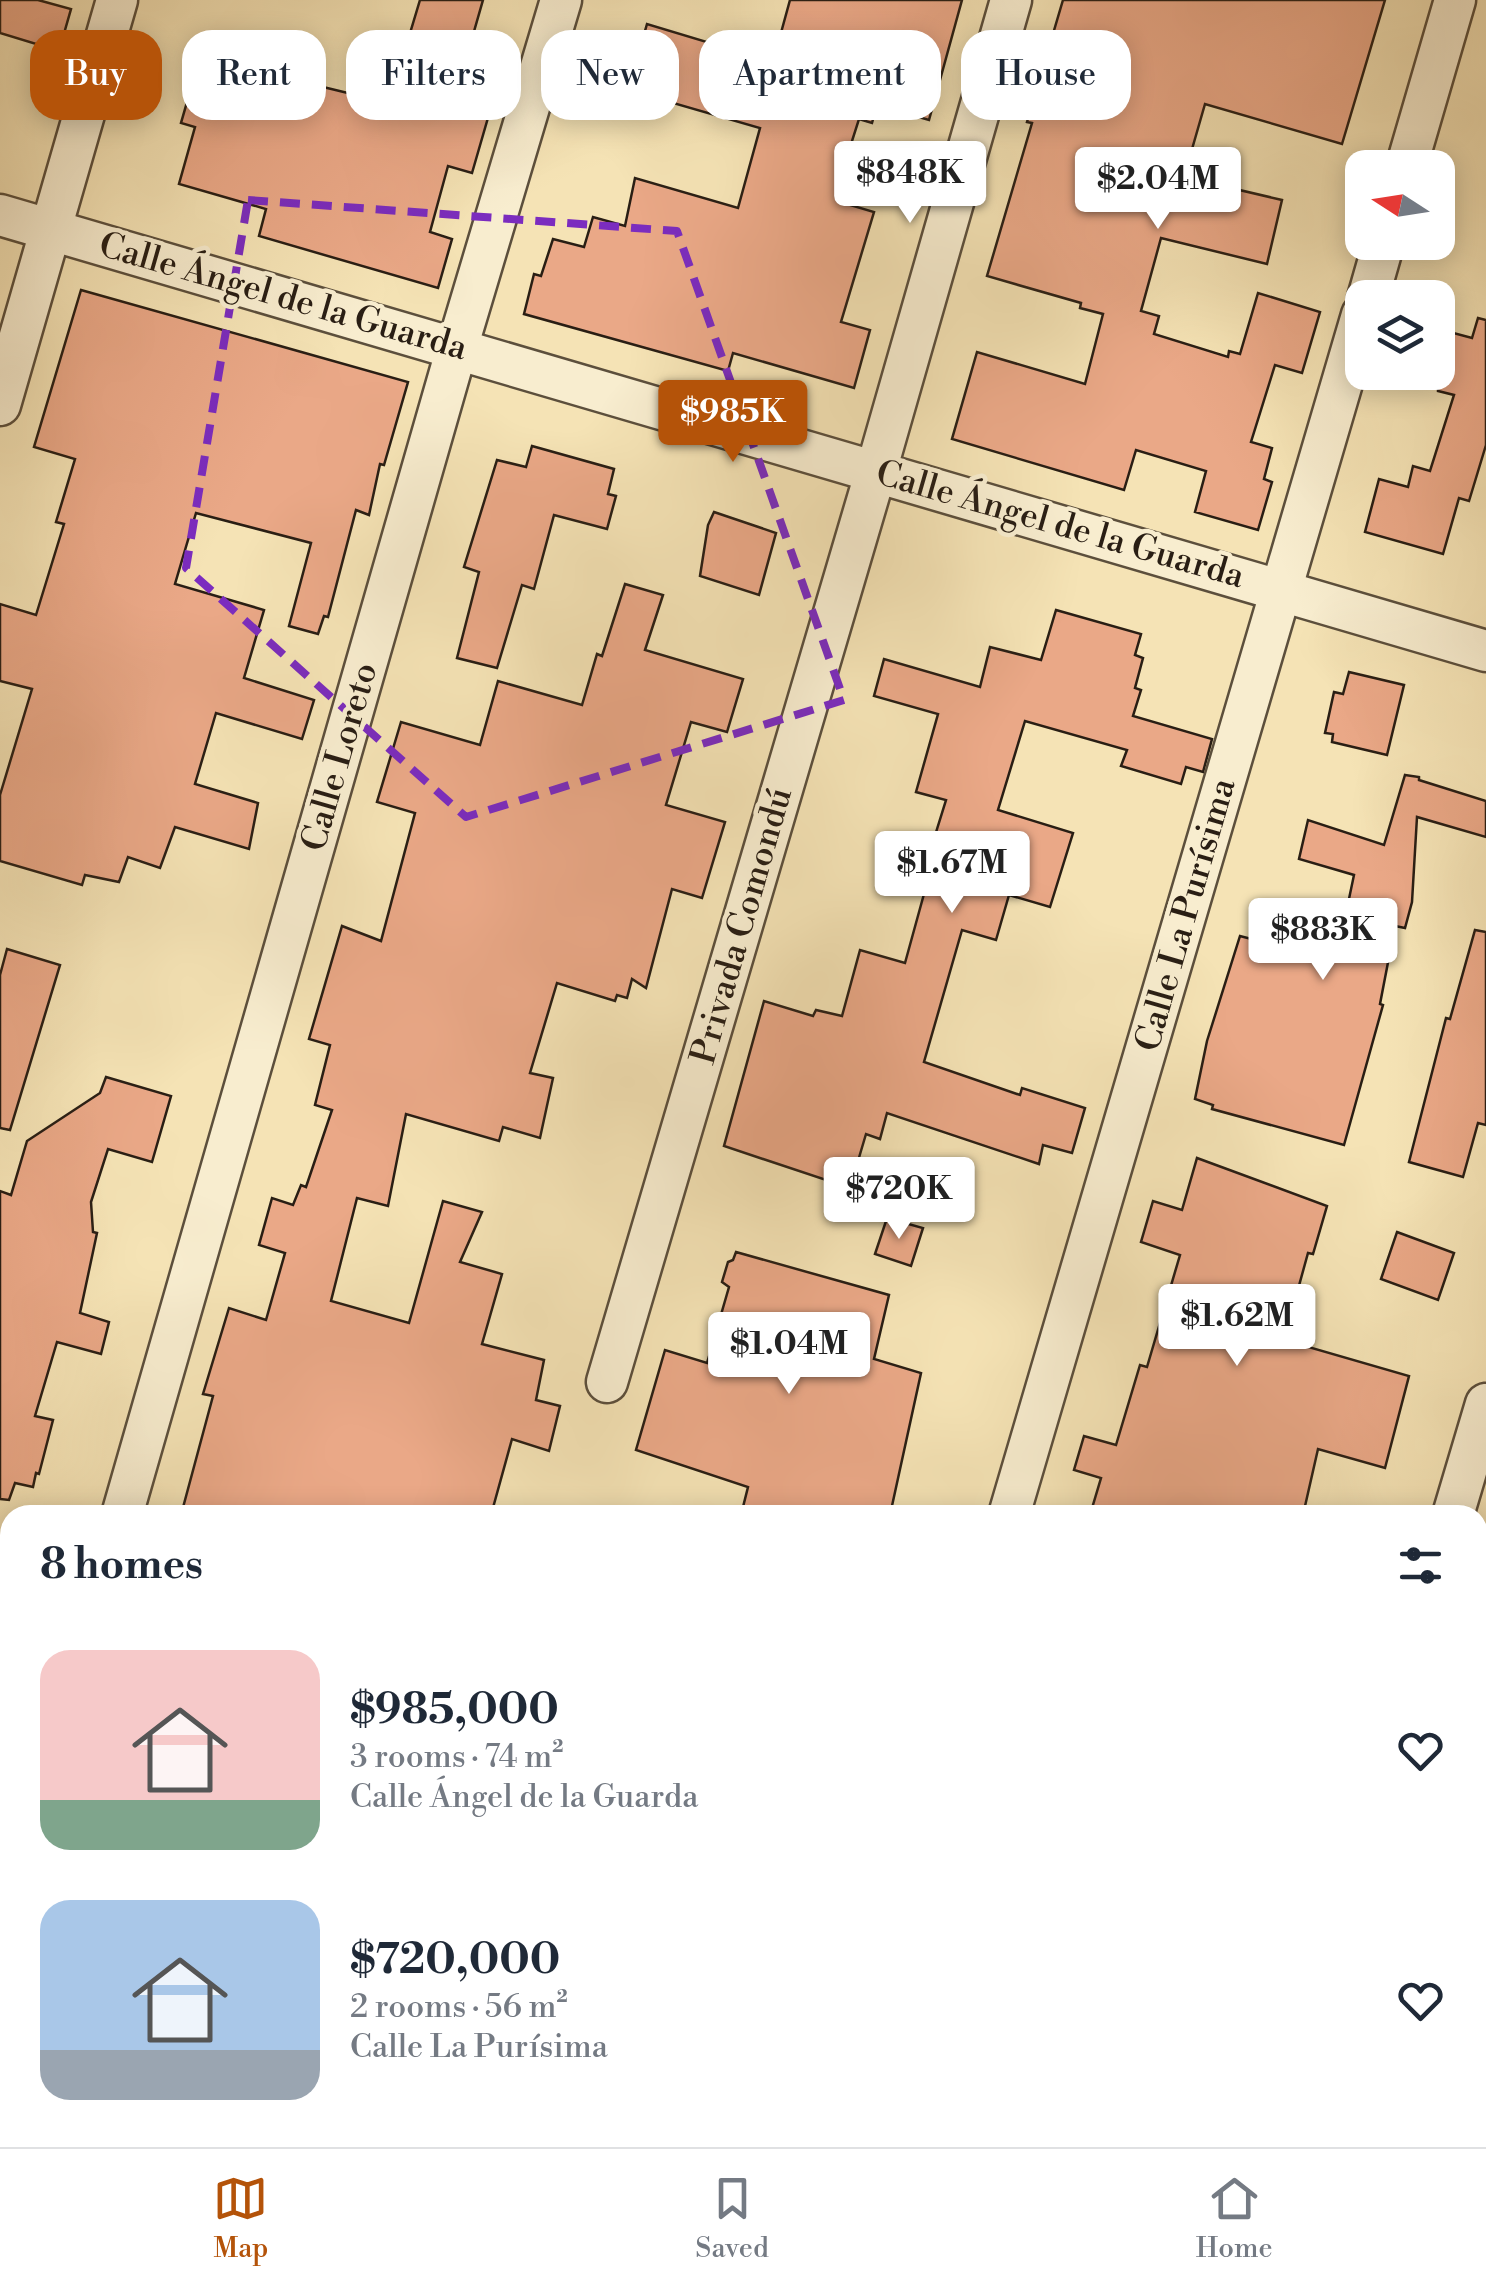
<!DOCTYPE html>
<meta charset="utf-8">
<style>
:root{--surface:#fff;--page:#f6f6f7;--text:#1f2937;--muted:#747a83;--line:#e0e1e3;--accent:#b45309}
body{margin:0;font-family:"Libre Bodoni",serif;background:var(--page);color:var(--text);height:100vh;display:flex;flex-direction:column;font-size:38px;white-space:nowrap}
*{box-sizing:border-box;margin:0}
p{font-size:32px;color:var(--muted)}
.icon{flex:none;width:55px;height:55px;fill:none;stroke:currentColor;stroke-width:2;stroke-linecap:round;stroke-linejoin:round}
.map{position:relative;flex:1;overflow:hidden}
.panel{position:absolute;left:0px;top:1505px;width:1488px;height:642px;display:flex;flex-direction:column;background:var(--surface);border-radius:30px 30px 0 0;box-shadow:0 5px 25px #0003}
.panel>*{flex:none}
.top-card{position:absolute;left:30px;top:30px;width:1428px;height:90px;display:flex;gap:20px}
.needle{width:65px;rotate:282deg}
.controls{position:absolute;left:1345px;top:150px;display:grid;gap:20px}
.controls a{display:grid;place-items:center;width:110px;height:110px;border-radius:20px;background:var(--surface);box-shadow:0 5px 25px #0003;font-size:50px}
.price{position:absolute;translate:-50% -85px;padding:0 22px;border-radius:10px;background:#fff;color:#222;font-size:32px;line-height:65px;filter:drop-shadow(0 2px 5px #0008)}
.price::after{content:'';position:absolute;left:50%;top:60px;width:30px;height:22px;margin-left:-15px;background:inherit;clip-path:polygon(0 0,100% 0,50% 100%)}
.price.active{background:var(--accent);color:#fff}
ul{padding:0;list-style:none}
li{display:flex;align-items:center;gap:30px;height:250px;padding:0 40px}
li span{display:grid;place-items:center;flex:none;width:280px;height:200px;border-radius:30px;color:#555}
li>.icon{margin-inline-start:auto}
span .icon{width:120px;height:120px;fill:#fffc;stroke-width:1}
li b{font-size:42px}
h2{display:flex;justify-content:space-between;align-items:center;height:120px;padding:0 40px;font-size:42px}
.tag{padding:0 35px;border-radius:30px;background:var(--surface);box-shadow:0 5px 25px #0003;font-size:35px;line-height:90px}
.tag.active{background:var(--accent);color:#fff}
.menu{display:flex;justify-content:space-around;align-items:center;height:140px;border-top:2px solid var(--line);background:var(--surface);font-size:28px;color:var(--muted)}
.menu a{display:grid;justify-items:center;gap:5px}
.menu .active{color:var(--accent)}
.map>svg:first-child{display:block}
.building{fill:#eaa887;stroke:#291e14;stroke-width:2.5}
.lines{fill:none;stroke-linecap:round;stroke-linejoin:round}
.lane-casing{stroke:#5c4f3c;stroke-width:25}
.street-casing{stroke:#5c4f3c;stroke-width:45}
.lane{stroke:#f8edcf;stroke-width:20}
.street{stroke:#f8edcf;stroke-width:40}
.marked{fill:none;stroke:#7b2cbf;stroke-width:8;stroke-dasharray:20 12;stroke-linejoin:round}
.labels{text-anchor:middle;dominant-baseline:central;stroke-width:9;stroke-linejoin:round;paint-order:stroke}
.street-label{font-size:35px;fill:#291e14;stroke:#f8edcf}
</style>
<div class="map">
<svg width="1486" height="2147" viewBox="0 0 1486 2147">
<rect width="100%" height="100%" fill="#f5e3b5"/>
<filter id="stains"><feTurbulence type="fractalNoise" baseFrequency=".002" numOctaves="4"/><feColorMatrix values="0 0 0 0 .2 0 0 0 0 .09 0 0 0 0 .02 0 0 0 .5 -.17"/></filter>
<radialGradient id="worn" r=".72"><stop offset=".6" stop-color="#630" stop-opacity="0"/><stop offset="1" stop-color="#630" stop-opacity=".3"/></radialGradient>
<!-- building -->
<g class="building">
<polygon points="0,0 38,0 71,9 59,51 0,33"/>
<polygon points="420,0 483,0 471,42 507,52 472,173 448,166 430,232 452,239 438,288 259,236 266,209 179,184 195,127 181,123 194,78 202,81 212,65 231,70 233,65 317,92 319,86 389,103"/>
<polygon points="790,0 962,0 929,120 877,105 872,123 859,119 837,188 841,189 839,196 852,199 850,205 874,212 841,322 870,330 854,388 733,353 728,371 524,314 534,274 541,276 553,239 584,247 593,217 625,226 635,178 738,208 760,128 628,90 647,24 773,62"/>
<polygon points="1063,0 1385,0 1342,144 1205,104 1184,177 1282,200 1267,264 1161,238 1141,311 1159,316 1154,334 1228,357 1229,351 1240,354 1258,293 1320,312 1302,373 1275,365 1251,442 1272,448 1264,479 1272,482 1258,530 1195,512 1206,471 1136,450 1124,490 952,439 977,352 1085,384 1103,314 1080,308 1081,303 987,276 1032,123 1027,122"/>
<polygon points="81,290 408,382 384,465 380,464 369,515 356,510 328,617 324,616 318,634 289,626 311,543 196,513 175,584 264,610 244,678 314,700 302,739 216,713 195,784 258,803 249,849 175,827 160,868 128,857 119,882 85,875 82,885 0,861 0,795 32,689 0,681 0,604 36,615 64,524 56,522 75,459 34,447"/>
<polygon points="1478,318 1486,320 1486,445 1469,501 1459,498 1443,554 1365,532 1379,479 1408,487 1413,466 1430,471 1454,395 1438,391 1438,338 1444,340 1446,331 1472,338"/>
<polygon points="532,446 614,469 608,494 616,496 607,529 554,515 534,589 522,585 497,668 457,658 479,572 464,567 497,460 526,467"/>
<polygon points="714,512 776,533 759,595 700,576 708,525"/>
<polygon points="625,584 663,595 645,650 743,679 727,732 691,722 666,805 725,822 702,898 672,889 646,988 632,979 627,998 617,995 615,1001 557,983 530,1073 553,1078 540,1138 503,1127 499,1141 406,1114 388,1206 357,1198 331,1301 409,1323 443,1201 482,1212 460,1262 502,1274 482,1344 544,1360 536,1400 560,1406 549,1451 512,1439 491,1515 181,1515 213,1396 203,1394 229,1308 266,1320 285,1253 259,1245 272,1198 293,1205 301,1185 306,1187 332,1110 315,1105 330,1045 309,1039 342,926 381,941 415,813 377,802 401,722 480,745 498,681 582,705 597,654 602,656"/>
<polygon points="1056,610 1141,634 1135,655 1143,658 1135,688 1141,690 1133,716 1212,739 1203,772 1186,767 1181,784 1121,766 1127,750 1025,721 998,810 1073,833 1050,907 1009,895 996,940 962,930 924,1062 1020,1095 1022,1088 1085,1108 1072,1153 1043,1145 1039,1164 887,1113 880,1139 866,1134 850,1188 724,1146 764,1001 813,1016 816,1010 842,1016 860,950 905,963 938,843 933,842 946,800 916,792 938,714 874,696 884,659 980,687 990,647 1041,660"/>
<polygon points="1349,672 1404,685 1387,755 1332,742 1333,734 1325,733 1334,692 1343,694"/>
<polygon points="1405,775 1419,777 1419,780 1486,801 1486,837 1417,817 1412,902 1405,928 1395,926 1380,1004 1383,1005 1344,1145 1212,1109 1213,1105 1195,1099 1207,1041 1240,936 1336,961 1354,875 1299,859 1308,820 1384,845"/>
<polygon points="1475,930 1486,932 1486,1125 1478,1123 1463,1177 1409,1162 1446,1018 1450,1019"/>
<polygon points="7,949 60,965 10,1130 0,1128 0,975"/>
<polygon points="106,1077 171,1096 152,1162 108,1149 91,1202 93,1232 97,1233 80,1313 109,1322 101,1354 57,1342 35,1416 53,1420 39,1474 36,1473 33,1487 15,1483 9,1500 0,1499 0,1191 11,1195 27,1141 100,1093"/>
<polygon points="1197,1158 1327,1206 1313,1254 1308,1253 1284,1340 1409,1376 1385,1468 1318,1449 1303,1515 1090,1515 1101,1478 1074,1470 1084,1436 1116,1445 1140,1365 1147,1367 1180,1255 1141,1242 1153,1201 1182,1210"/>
<polygon points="887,1218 923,1228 911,1266 875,1254"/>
<polygon points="1397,1232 1454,1253 1438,1300 1381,1279"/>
<polygon points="736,1252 889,1295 874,1359 921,1373 890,1515 741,1515 748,1487 636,1450 665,1350 707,1363 729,1287 722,1282 728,1262 733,1260"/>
</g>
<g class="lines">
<!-- lane casing -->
<g class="lane-casing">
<polyline id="lane" points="0,1964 10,1940"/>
</g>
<!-- street casing -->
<g class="street-casing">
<g id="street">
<polyline points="1406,168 1455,0"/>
<polyline points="0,215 1486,651"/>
<polyline points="1368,298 1384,242"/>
<polyline points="0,405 117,0"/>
<polyline points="607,1382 876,471 1011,0"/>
<polyline points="122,1515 457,348 561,0"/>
<polyline points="1009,1515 1362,315"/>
<polyline points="1453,1515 1486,1404"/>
<polyline points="0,1597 10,1600"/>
<polyline points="1478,2034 1486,2036"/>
<polyline points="391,2147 394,2138"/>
<polyline points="823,2147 826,2138"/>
<polyline points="1267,2147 1270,2138"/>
</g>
</g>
<!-- lane -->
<use href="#lane" class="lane"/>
<!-- street -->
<use href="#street" class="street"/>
</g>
<!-- marked area -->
<path class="marked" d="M248,200l429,31 167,469 -378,117 -280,-249z"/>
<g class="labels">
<!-- street labels -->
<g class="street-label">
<text transform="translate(283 297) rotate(16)">Calle Ángel de la Guarda</text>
<text transform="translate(1060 525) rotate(16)">Calle Ángel de la Guarda</text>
<text transform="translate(340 757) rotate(-74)">Calle Loreto</text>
<text transform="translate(1186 915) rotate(-74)">Calle La Purísima</text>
<text transform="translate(742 926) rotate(-74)">Privada Comondú</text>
</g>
</g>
<rect width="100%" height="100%" filter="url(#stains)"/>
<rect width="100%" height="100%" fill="url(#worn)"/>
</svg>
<div class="controls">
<a><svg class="needle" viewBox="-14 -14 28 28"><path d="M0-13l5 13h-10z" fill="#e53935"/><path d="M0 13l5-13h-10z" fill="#747a83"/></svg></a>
<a><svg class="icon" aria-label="layers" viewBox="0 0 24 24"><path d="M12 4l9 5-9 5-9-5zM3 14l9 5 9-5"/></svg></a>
</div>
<b class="price" style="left:910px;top:226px">$848K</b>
<b class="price" style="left:1158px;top:232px">$2.04M</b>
<b class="price active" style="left:733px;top:465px">$985K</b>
<b class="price" style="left:952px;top:916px">$1.67M</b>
<b class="price" style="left:1323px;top:983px">$883K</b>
<b class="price" style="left:899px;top:1242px">$720K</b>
<b class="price" style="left:1237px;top:1369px">$1.62M</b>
<b class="price" style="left:789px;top:1397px">$1.04M</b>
<div class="top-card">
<a class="tag active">Buy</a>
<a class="tag">Rent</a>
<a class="tag">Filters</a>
<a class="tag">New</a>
<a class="tag">Apartment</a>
<a class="tag">House</a>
</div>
<section class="panel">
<h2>8 homes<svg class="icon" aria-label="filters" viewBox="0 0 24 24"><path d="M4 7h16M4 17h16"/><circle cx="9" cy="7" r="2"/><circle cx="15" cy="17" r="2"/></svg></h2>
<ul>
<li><span style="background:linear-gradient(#f6c9c9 75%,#7fa58c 0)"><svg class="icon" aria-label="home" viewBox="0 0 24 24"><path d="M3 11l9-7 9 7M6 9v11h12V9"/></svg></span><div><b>$985,000</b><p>3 rooms · 74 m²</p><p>Calle Ángel de la Guarda</p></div><svg class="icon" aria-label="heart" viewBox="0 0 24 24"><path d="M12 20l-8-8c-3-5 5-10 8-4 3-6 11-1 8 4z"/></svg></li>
<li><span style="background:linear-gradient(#a9c7e8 75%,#9aa5b1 0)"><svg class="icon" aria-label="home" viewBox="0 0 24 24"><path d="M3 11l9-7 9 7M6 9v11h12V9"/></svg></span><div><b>$720,000</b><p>2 rooms · 56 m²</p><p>Calle La Purísima</p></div><svg class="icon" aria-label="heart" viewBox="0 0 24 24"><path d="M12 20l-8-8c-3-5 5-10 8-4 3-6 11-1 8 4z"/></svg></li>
</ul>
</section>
</div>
<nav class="menu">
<a class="active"><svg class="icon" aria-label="map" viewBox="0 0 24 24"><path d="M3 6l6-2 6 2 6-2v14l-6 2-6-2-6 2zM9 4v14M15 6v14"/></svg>Map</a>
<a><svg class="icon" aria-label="saved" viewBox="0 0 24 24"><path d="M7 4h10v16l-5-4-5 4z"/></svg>Saved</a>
<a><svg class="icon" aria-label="home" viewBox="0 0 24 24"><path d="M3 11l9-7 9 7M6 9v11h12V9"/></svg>Home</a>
</nav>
